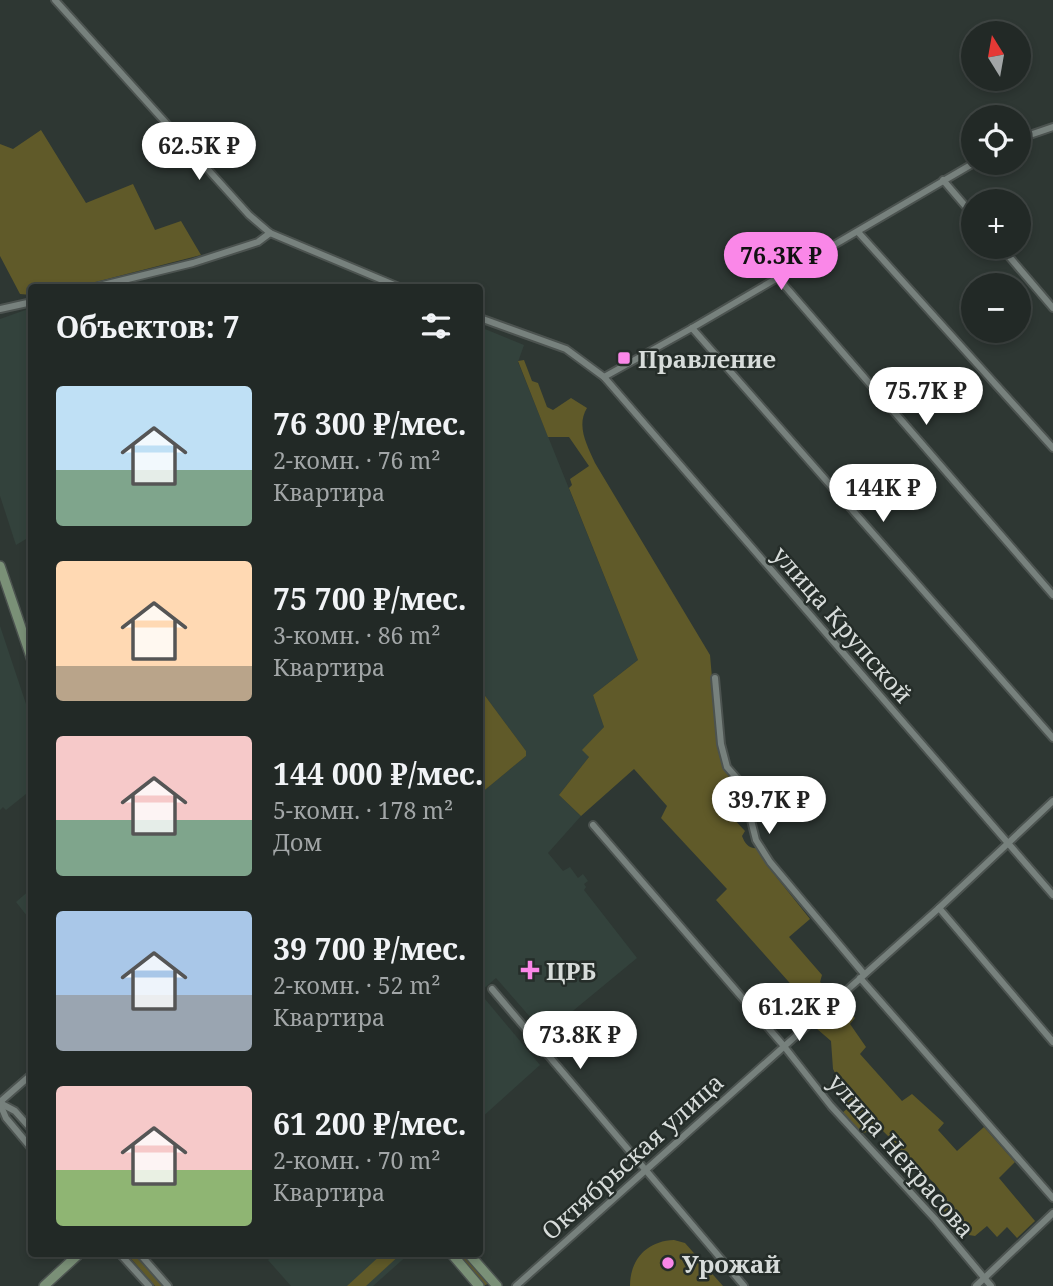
<!DOCTYPE html>
<html lang="ru">
<meta charset="utf-8">
<style>
:root{--surface:#222926;--page:#2a312e;--text:#f1f3f6;--muted:#a2a6a7;--line:#3f4543;--accent:#fa87e8}
body{margin:0;font-family:"Noto Serif",serif;background:var(--page);color:var(--text);height:100vh;display:flex;flex-direction:column;font-size:26px;white-space:nowrap}
*{box-sizing:border-box;margin:0}
p{font-size:23px;color:var(--muted)}
.icon{flex:none;width:38px;height:38px;fill:none;stroke:currentColor;stroke-width:2;stroke-linecap:round;stroke-linejoin:round}
.map{position:relative;flex:1;overflow:hidden}
.panel{position:absolute;left:28px;top:284px;width:455px;height:973px;display:flex;flex-direction:column;background:var(--surface);border-radius:7px;box-shadow:0 4px 10px #0003,0 0 0 2px var(--line)}
.panel>*{flex:none}
.needle{width:46px;rotate:349deg}
.controls{position:absolute;left:961px;top:21px;display:grid;gap:14px}
.controls a{display:grid;place-items:center;width:70px;height:70px;border-radius:50%;background:var(--surface);box-shadow:0 4px 10px #0003,0 0 0 2px var(--line);font-size:35px}
.price{position:absolute;translate:-50% -60px;padding:0 16px;border-radius:24px;background:#fff;color:#222;font-size:23px;line-height:46px;filter:drop-shadow(0 2px 4px #0008)}
.price::after{content:'';position:absolute;left:50%;top:42px;width:21px;height:16px;margin-left:-10px;background:inherit;clip-path:polygon(0 0,100% 0,50% 100%)}
.price.current{background:var(--accent);color:#111}
ul{padding:0;list-style:none}
li{display:flex;align-items:center;gap:21px;height:175px;padding:0 28px}
li span{display:grid;place-items:center;flex:none;width:196px;height:140px;border-radius:7px;color:#555}
li>.icon{margin-inline-start:auto}
span .icon{width:84px;height:84px;fill:#fffc;stroke-width:1}
li b{font-size:30px}
h2{display:flex;justify-content:space-between;align-items:center;height:84px;padding:0 28px;font-size:30px}
.map>svg:first-child{display:block}
.built{fill:#33423c}
.green{fill:#605a29}
.lines{fill:none;stroke-linecap:round;stroke-linejoin:round}
.street-casing{stroke:#4c5350;stroke-width:10}
.secondary-casing{stroke:#4c5350;stroke-width:12}
.street{stroke:#77817d;stroke-width:6}
.secondary{stroke:#7a9077;stroke-width:9}
.poi-dot{fill:#fa87e8;stroke:#252d29;stroke-width:2.5}
.labels{text-anchor:middle;dominant-baseline:central;stroke-width:5;stroke-linejoin:round;paint-order:stroke}
.poi-label{font-size:24px;font-weight:bold;fill:#d7dcda;stroke:#252d29;text-anchor:start}
.street-label{font-size:24px;fill:#d7dcda;stroke:#252d29}
</style>
<div class="map">
<svg width="1053" height="1286" viewBox="0 0 1053 1286">
<rect width="100%" height="100%" fill="#2e3733"/>
<!-- built -->
<g class="built">
<polygon points="31,308 31,536 16,545 0,496 0,319"/>
<polygon points="480,327 524,345 518,362 638,660 593,695 604,727 583,750 589,757 559,795 581,816 548,853 563,871 570,867 578,878 583,874 588,881 584,884 586,887 584,890 637,958 545,1034 496,978 480,992 480,794 526,756 526,751 480,689"/>
<polygon points="0,626 32,722 31,790 6,810 3,807 0,810"/>
<polygon points="31,889 31,921 16,902"/>
<polygon points="480,993 540,1065 480,1119"/>
<polygon points="276,1253 410,1253 373,1286 291,1286 268,1260"/>
</g>
<!-- green -->
<g class="green">
<polygon points="41,130 86,203 133,184 155,230 181,221 201,255 76,287 32,287 31,295 20,294 0,256 0,144 13,149"/>
<path d="M524,360l8,21 6,2 9,24 6,3 18,-12 16,10c-11,18 0,37 8,55l115,192 8,90 7,25 14,20 1,13 -8,14 13,14 -3,5c3,8 7,13 16,12l8,16 44,55 -21,18 33,38 -2,7 9,9 -17,17 -96,-108 11,-11 -66,-71 6,-12 -33,-37 -53,47 -22,-21 30,-38 -7,-7 22,-23 -11,-32 45,-35 -69,-172 3,-3 -2,-6 19,-13 -20,-29h-21l-30,-76z"/>
<polygon points="480,689 526,751 526,756 480,794"/>
<path d="M841,1003l14,15 -5,6 16,23 -6,7 42,47 10,-7 32,29 -6,7 19,21 27,-24 31,35 -16,16 36,43 -18,17 -10,-11 -10,10 -10,-11 -12,10 -6,-1 1,-8 -4,-5 -11,1 -14,-15 6,-7c-12,-21 -27,-33 -49,-41v-14l-16,-16 -21,3 -19,-20 6,-5 -4,-6 4,-4 -15,-29 -2,-28 -15,-13z"/>
<path d="M674,1240l11,3 38,43h-93c0,-27 17,-45 44,-46z"/>
<polygon points="126,1253 136,1253 165,1286 155,1286"/>
<polygon points="383,1253 402,1253 366,1286 347,1286"/>
<polygon points="455,1253 464,1253 490,1283 483,1286"/>
</g>
<g class="lines">
<!-- street casing -->
<g class="street-casing">
<g id="street">
<polyline points="55,0 249,215 270,233 399,287"/>
<polyline points="1018,139 1053,127"/>
<polyline points="943,180 973,215"/>
<polyline points="858,232 1053,448"/>
<polyline points="1001,247 1053,308"/>
<polyline points="778,278 1053,595"/>
<polyline points="95,287 193,263 258,242 270,233"/>
<polyline points="0,309 32,302"/>
<polyline points="480,318 566,349 604,377 1053,895"/>
<polyline points="692,328 1053,738"/>
<polyline points="604,377 692,328 974,163"/>
<polyline points="715,678 721,744 727,767 742,784 756,840 770,862 864,974"/>
<polyline points="593,825 783,1045 831,1106 935,1219 991,1286"/>
<polyline points="939,908 1053,1042"/>
<polyline points="860,978 1053,1198"/>
<polyline points="492,989 744,1286"/>
<polyline points="0,1102 32,1074"/>
<polyline points="0,1103 15,1111 32,1130"/>
<polyline points="0,1104 6,1118 32,1149"/>
<polyline points="119,1253 149,1286"/>
<polyline points="139,1253 168,1286"/>
<polyline points="516,1286 939,908 1053,801"/>
<polyline points="976,1286 1053,1213"/>
</g>
</g>
<!-- secondary casing -->
<g class="secondary-casing">
<g id="secondary">
<polyline points="0,566 32,660"/>
<polyline points="451,1253 479,1286"/>
<polyline points="468,1253 497,1286"/>
<polyline points="44,1286 80,1253"/>
</g>
</g>
<!-- street -->
<use href="#street" class="street"/>
<!-- secondary -->
<use href="#secondary" class="secondary"/>
</g>
<!-- markers -->
<g class="poi-dot">
<rect x="617" y="351" width="14" height="14" rx="3.5"/>
<path d="M526.5 959.5h7v7h7v7h-7v7h-7v-7h-7v-7h7z"/>
<circle cx="668" cy="1263" r="7"/>
</g>
<g class="labels">
<!-- poi labels -->
<g class="poi-label">
<text x="638" y="358">Правление</text>
<text x="546" y="970">ЦРБ</text>
<text x="682" y="1263">Урожай</text>
</g>
<!-- street labels -->
<g class="street-label">
<text transform="translate(843 624) rotate(49)">улица Крупской</text>
<text transform="translate(902 1155) rotate(49)">улица Некрасова</text>
<text transform="translate(632 1156) rotate(-42)">Октябрьская улица</text>
</g>
</g>
</svg>
<div class="controls">
<a><svg class="needle" viewBox="-14 -14 28 28"><path d="M0-13l5 13h-10z" fill="#e53935"/><path d="M0 13l5-13h-10z" fill="#a2a6a7"/></svg></a>
<a><svg class="icon" aria-label="locate" viewBox="0 0 24 24"><circle cx="12" cy="12" r="6"/><path d="M12 2v4M12 18v4M2 12h4M18 12h4"/></svg></a>
<a>+</a>
<a>−</a>
</div>
<b class="price" style="left:199px;top:182px">62.5K ₽</b>
<b class="price current" style="left:781px;top:292px">76.3K ₽</b>
<b class="price" style="left:926px;top:427px">75.7K ₽</b>
<b class="price" style="left:883px;top:524px">144K ₽</b>
<b class="price" style="left:769px;top:836px">39.7K ₽</b>
<b class="price" style="left:799px;top:1043px">61.2K ₽</b>
<b class="price" style="left:580px;top:1071px">73.8K ₽</b>
<section class="panel">
<h2>Объектов: 7<svg class="icon" aria-label="filters" viewBox="0 0 24 24"><path d="M4 7h16M4 17h16"/><circle cx="9" cy="7" r="2"/><circle cx="15" cy="17" r="2"/></svg></h2>
<ul>
<li><span style="background:linear-gradient(#bfe0f5 60%,#7fa58c 0)"><svg class="icon" aria-label="home" viewBox="0 0 24 24"><path d="M3 11l9-7 9 7M6 9v11h12V9"/></svg></span><div><b>76 300 ₽/мес.</b><p>2-комн. · 76 m²</p><p>Квартира</p></div></li>
<li><span style="background:linear-gradient(#ffd9b3 75%,#b9a48a 0)"><svg class="icon" aria-label="home" viewBox="0 0 24 24"><path d="M3 11l9-7 9 7M6 9v11h12V9"/></svg></span><div><b>75 700 ₽/мес.</b><p>3-комн. · 86 m²</p><p>Квартира</p></div></li>
<li><span style="background:linear-gradient(#f6c9c9 60%,#7fa58c 0)"><svg class="icon" aria-label="home" viewBox="0 0 24 24"><path d="M3 11l9-7 9 7M6 9v11h12V9"/></svg></span><div><b>144 000 ₽/мес.</b><p>5-комн. · 178 m²</p><p>Дом</p></div></li>
<li><span style="background:linear-gradient(#a9c7e8 60%,#9aa5b1 0)"><svg class="icon" aria-label="home" viewBox="0 0 24 24"><path d="M3 11l9-7 9 7M6 9v11h12V9"/></svg></span><div><b>39 700 ₽/мес.</b><p>2-комн. · 52 m²</p><p>Квартира</p></div></li>
<li><span style="background:linear-gradient(#f6c9c9 60%,#8fb573 0)"><svg class="icon" aria-label="home" viewBox="0 0 24 24"><path d="M3 11l9-7 9 7M6 9v11h12V9"/></svg></span><div><b>61 200 ₽/мес.</b><p>2-комн. · 70 m²</p><p>Квартира</p></div></li>
</ul>
</section>
</div>
